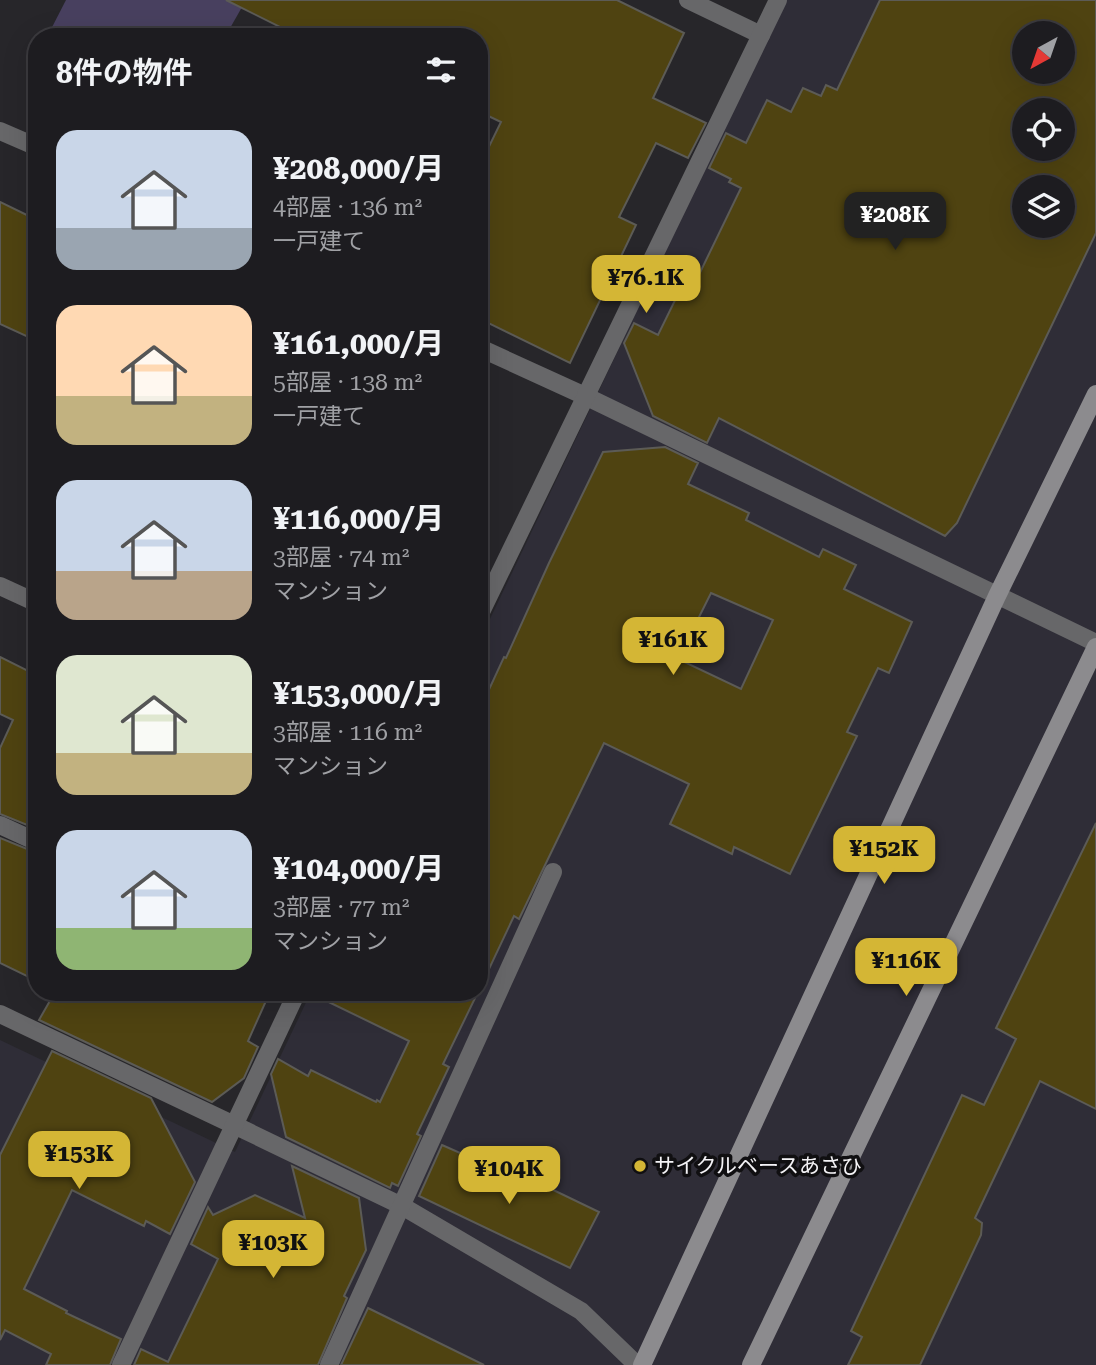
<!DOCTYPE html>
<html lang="ja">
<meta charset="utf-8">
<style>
:root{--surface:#1d1c20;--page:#2a292d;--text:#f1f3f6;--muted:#a0a1a5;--line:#3b3a3e;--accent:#d4b635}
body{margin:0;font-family:"Roboto Serif","Noto Sans JP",serif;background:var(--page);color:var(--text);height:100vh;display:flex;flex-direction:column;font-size:26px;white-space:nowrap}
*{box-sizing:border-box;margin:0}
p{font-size:23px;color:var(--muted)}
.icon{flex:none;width:38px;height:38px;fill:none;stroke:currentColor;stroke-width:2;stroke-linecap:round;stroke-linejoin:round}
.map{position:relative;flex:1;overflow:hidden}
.sheet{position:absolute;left:28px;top:28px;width:460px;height:973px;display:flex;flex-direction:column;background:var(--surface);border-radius:28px;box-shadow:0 7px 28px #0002,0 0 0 2px var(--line)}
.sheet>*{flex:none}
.needle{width:46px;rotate:220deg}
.controls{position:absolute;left:1012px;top:21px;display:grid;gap:14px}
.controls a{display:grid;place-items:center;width:63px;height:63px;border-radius:50%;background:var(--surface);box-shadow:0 7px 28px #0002,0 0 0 2px var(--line);font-size:35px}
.price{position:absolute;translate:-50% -60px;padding:0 16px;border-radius:14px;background:var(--accent);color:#111;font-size:23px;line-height:46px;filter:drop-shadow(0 2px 4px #0008)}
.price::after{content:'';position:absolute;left:50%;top:42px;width:21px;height:16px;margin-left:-10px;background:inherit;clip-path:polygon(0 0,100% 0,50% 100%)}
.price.current{background:#222;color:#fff}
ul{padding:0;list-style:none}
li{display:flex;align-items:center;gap:21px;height:175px;padding:0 28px}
li span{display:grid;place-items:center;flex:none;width:196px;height:140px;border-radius:21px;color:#555}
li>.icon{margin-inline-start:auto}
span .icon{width:84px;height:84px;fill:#fffc;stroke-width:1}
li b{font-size:30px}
h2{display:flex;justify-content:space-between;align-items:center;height:84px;padding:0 28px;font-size:30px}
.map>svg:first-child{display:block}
.built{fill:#2f2d37;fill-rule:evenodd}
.green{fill:#48405f}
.building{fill:#4f4311;stroke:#5c5b56;stroke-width:2;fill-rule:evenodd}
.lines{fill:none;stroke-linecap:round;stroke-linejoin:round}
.street{stroke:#676769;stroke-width:18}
.secondary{stroke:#8c8b8e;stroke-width:18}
.poi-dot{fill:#d4b635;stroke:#100f11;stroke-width:2.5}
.labels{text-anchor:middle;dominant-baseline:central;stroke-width:7;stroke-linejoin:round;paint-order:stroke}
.poi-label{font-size:21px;fill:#f4f3f6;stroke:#100f11;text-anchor:start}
</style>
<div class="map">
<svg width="1096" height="1365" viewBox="0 0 1096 1365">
<rect width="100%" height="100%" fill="#27262a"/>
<!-- built -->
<path class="built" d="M785,0h311v1365h-1096v-325l235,112 76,-160h169v-352zM1024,33h38v39h-38zM1024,110h38v39h-38zM1024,187h38v39h-38z"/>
<!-- green -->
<polygon class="green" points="66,0 246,0 225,37 47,37"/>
<!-- building -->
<g class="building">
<polygon points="226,0 617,0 684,33 653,98 706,123 688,158 656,143 619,217 636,225 570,363 480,319 480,165 501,122 480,112 480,37 300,37"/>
<path d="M880,0h216v233l-139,290 -12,13 -226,-118 -12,25 -54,-27 -29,-73 10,-20 24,12 26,-53 9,5 48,-99 -12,-6 2,-3 -22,-11 17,-35 20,10 21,-43 24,12 12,-24 18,8 5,-11 11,5zM1024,33h38v39h-38zM1024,110h38v39h-38zM1024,187h38v39h-38z"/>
<polygon points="0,202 37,220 37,341 0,324"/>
<path d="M665,447l33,16 -10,21 61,29 -3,7 73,37 4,-8 33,16 -12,24 68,33 -23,51 -11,-5 -31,64 10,4 -67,138 -56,-27 -2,7 -62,-30 19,-40 -85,-41 -85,176 -5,-3 -34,72v-279l24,-52 2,1 43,-95 54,-111zM711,593l62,27 -32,69 -63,-30z"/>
<polygon points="0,657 34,674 37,667 37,829 0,814 0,748 13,720 0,714"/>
<polygon points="1096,823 1096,1109 1040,1081 975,1218 982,1223 981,1235 920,1365 848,1365 862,1337 851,1331 962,1095 984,1105 1016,1039 996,1028"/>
<polygon points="0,838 37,853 37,981 0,963"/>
<polygon points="55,992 270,992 248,1041 258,1047 244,1078 212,1102 39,1020"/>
<polygon points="308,992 478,992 443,1064 449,1067 417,1134 421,1136 398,1186 392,1183 390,1188 286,1137 271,1074 278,1059 308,1076 311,1070 376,1102 377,1100 380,1102 409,1041"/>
<polygon points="52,1051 151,1098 195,1182 170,1234 146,1221 144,1226 72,1190 24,1289 67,1311 66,1313 121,1339 110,1365 46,1365 51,1354 5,1330 0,1340 0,1155"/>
<polygon points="442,1145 544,1190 545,1186 599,1212 570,1268 419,1196"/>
<polygon points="292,1166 359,1198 366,1250 344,1296 347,1298 318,1365 134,1365 141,1349 168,1362 218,1259 191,1244 208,1207 213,1215 255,1195 305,1218"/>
<polygon points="368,1308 484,1365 341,1365"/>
</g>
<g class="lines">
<!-- street -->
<g class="street">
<polyline points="688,0 761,35"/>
<polyline points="0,131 37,147"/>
<polyline points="480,348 585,396 1096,643"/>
<polyline points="0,586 37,603"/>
<polyline points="480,614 778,0"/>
<polyline points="0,825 37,842"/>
<polyline points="0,1014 234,1125 402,1206 581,1311 637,1365"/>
<polyline points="121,1365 297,992"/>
<polyline points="329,1365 553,872"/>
</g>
<!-- secondary -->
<g class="secondary">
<polyline points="642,1365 997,596 1096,394"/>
<polyline points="751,1365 1096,647"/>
</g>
</g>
<!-- markers -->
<circle class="poi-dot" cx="640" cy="1166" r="7"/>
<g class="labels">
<!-- poi labels -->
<g class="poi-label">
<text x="654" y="1166">サイクルベースあさひ</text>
</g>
</g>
</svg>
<div class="controls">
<a><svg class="needle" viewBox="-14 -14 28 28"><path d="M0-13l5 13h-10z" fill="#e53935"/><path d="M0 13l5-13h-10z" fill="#a0a1a5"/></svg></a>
<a><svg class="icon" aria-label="locate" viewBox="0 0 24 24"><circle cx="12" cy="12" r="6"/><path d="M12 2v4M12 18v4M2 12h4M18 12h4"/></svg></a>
<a><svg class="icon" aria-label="layers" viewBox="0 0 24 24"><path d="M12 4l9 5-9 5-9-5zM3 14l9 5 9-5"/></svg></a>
</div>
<b class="price current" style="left:895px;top:252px">¥208K</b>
<b class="price" style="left:646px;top:315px">¥76.1K</b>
<b class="price" style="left:673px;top:677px">¥161K</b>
<b class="price" style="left:884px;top:886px">¥152K</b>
<b class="price" style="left:906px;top:998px">¥116K</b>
<b class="price" style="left:79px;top:1191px">¥153K</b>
<b class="price" style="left:509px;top:1206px">¥104K</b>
<b class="price" style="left:273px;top:1280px">¥103K</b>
<section class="sheet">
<h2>8件の物件<svg class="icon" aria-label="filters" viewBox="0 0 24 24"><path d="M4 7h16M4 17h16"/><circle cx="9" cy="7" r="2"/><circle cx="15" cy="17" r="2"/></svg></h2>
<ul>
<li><span style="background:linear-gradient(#c9d6e8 70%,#9aa5b1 0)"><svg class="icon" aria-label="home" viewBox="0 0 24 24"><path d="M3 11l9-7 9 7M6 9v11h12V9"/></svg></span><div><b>¥208,000/月</b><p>4部屋 · 136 m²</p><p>一戸建て</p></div></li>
<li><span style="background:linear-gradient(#ffd9b3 65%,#c2b280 0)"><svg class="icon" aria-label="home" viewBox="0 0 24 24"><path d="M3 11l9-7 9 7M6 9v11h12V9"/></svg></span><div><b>¥161,000/月</b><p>5部屋 · 138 m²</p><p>一戸建て</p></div></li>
<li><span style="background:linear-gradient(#c9d6e8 65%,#b9a48a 0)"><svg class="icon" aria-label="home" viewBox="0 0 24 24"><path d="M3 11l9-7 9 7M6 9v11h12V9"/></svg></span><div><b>¥116,000/月</b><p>3部屋 · 74 m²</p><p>マンション</p></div></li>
<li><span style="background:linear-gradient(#dfe7d0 70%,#c2b280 0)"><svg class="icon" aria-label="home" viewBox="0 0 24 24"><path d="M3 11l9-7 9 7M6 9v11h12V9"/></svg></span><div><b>¥153,000/月</b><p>3部屋 · 116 m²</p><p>マンション</p></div></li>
<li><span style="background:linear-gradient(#c9d6e8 70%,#8fb573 0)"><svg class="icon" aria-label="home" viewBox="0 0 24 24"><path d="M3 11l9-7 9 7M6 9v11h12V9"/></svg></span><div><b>¥104,000/月</b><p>3部屋 · 77 m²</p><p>マンション</p></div></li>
</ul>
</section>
</div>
